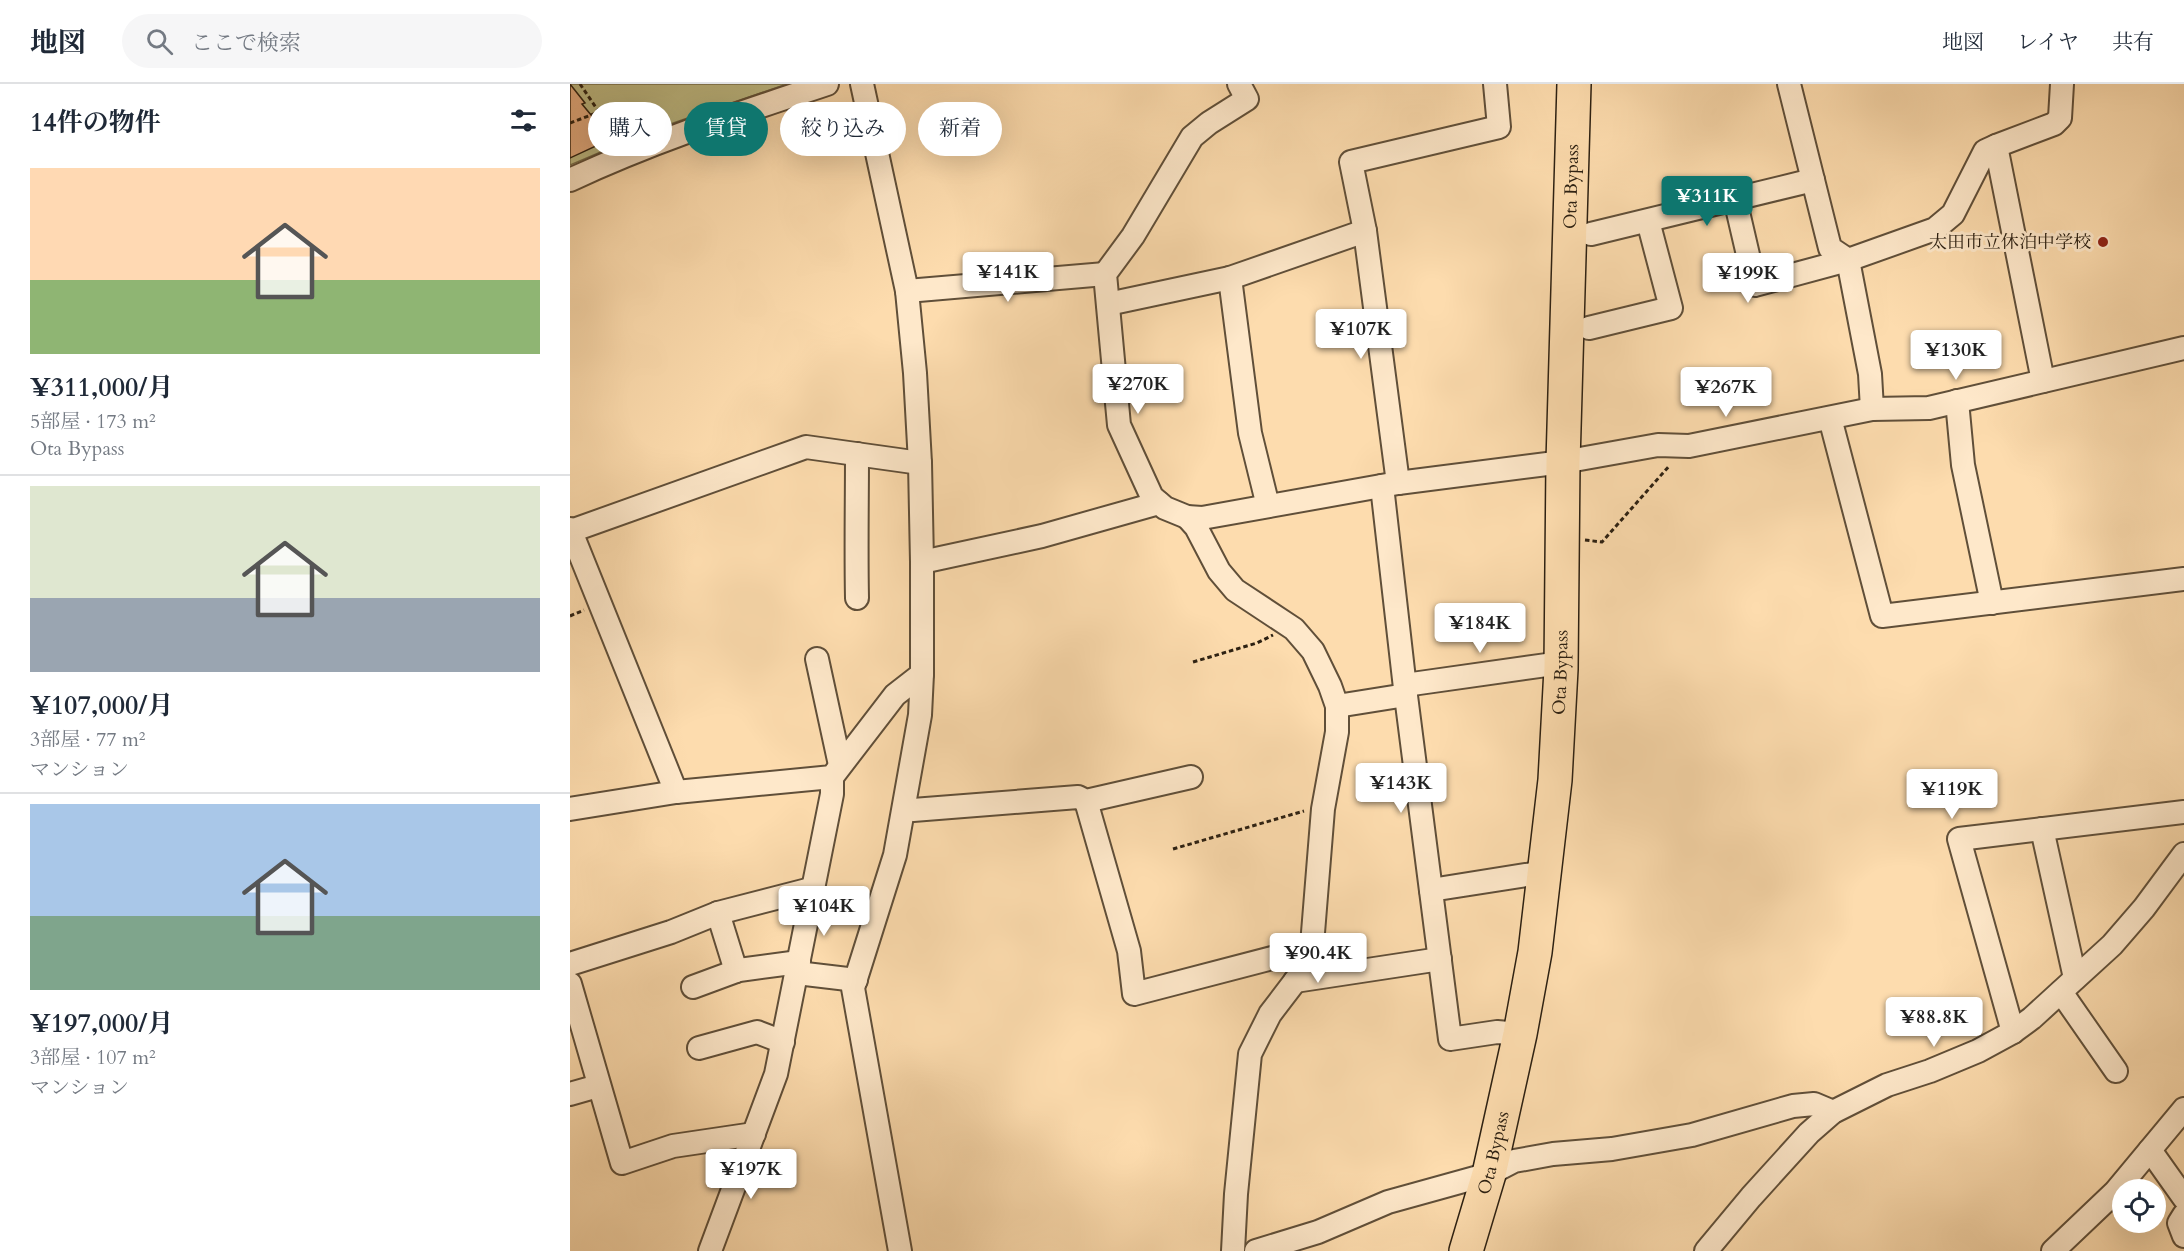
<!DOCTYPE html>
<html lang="ja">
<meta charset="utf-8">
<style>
:root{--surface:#fff;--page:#f6f6f7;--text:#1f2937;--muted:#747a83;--line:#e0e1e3;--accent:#0f766e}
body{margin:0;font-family:Cardo,"Noto Serif JP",serif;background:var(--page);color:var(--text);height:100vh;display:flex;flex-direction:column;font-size:22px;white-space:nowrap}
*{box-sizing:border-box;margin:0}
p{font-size:20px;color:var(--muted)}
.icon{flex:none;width:33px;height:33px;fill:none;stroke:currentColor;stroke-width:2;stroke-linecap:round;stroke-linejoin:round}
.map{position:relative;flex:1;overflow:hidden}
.details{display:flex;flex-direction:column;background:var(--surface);width:570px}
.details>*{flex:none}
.banner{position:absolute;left:18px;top:18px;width:570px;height:54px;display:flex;gap:12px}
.controls{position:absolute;left:1542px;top:1095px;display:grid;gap:12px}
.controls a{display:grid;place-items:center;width:54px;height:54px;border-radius:50%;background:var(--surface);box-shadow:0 6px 24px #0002;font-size:30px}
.price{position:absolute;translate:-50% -51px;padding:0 14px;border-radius:6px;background:#fff;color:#222;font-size:20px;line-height:39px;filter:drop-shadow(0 2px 3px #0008)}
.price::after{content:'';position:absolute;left:50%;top:36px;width:18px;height:14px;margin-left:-9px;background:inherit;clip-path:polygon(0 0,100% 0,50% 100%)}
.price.active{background:var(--accent);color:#fff}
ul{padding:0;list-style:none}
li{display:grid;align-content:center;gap:12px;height:318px;padding:0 30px}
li+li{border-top:2px solid var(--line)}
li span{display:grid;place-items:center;height:186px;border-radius:0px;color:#555}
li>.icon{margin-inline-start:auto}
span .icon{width:108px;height:108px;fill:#fffc;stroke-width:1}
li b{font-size:26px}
h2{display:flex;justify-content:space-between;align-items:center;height:72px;padding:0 30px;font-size:26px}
.pill{padding:0 21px;border-radius:27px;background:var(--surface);box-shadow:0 6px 24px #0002;font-size:21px;line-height:54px}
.pill.active{background:var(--accent);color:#fff}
header{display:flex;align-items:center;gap:36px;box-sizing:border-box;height:84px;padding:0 30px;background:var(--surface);border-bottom:2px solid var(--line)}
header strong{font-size:28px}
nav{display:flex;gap:33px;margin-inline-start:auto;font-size:21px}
.search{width:420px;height:54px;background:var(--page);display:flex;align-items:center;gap:15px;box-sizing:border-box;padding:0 21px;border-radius:33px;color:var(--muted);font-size:22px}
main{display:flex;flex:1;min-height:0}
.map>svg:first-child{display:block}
.green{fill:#c1c089;stroke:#76704e;stroke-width:1.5}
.building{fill:#ecb387;stroke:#2c2012;stroke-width:1.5}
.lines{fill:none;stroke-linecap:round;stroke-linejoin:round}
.minor-casing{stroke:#604f39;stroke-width:26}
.highway-casing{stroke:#2c2012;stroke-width:36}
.path{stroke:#2c2012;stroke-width:3;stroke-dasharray:4.5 3;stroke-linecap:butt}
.minor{stroke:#fee8ca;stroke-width:22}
.highway{stroke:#fddcae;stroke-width:33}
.poi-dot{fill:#8f2418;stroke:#fee8ca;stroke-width:2}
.labels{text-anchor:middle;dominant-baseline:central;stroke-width:6;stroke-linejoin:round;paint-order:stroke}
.street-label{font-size:18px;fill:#2c2012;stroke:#fee8ca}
.poi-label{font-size:18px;fill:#2c2012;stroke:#fee8ca;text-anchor:end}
</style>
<header>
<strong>地図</strong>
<div class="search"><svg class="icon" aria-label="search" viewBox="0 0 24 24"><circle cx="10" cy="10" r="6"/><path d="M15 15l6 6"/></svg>ここで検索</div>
<nav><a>地図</a><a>レイヤ</a><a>共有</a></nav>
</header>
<main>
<section class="details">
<h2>14件の物件<svg class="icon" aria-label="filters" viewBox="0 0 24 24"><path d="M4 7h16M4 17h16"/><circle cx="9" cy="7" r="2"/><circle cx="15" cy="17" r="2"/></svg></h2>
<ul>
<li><span style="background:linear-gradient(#ffd9b3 60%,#8fb573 0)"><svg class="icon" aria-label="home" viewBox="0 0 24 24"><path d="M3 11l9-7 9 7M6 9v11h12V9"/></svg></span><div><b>¥311,000/月</b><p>5部屋 · 173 m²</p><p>Ota Bypass</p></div></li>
<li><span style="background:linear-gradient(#dfe7d0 60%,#9aa5b1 0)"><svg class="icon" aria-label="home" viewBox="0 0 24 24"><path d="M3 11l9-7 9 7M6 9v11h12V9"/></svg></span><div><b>¥107,000/月</b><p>3部屋 · 77 m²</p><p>マンション</p></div></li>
<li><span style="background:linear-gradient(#a9c7e8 60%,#7fa58c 0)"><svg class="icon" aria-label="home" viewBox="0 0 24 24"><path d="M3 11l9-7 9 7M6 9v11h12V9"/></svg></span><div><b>¥197,000/月</b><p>3部屋 · 107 m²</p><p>マンション</p></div></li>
</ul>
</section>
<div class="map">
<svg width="1614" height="1167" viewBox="0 0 1614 1167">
<rect width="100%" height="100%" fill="#fddcae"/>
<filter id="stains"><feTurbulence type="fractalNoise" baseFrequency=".00333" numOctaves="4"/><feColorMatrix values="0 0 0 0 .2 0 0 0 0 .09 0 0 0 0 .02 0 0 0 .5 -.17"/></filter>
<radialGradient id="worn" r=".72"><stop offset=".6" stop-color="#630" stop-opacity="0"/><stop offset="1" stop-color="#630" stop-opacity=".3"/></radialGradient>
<!-- green -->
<polygon class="green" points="0,0 217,0 80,47 0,81"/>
<!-- building -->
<polygon class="building" points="0,0 15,19 12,20 41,55 0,74"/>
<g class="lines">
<!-- minor casing -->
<g class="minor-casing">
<g id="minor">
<polyline points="292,0 337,207 345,289 350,379 352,478 352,590 350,631 325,771 283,904 330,1167"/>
<polyline points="669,0 677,15 639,39 622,53 563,152 535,190 549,341 582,413 595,424 617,433 632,434 828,399 993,378 1088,361 1119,362 1302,325 1359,324 1614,264"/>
<polyline points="1219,0 1260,164 1278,176 1300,290 1302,325"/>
<path d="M0,96c83,-39 170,-67 257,-96"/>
<polyline points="1165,115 1185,201 1278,176 1365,145 1383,130 1415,67 1426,62"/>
<polyline points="1021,150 1243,96"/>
<polyline points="660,194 680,349 698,422"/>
<polyline points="337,207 535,190"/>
<polyline points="538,220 660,194 795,147"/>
<polyline points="1019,244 1101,224 1078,137"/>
<polyline points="1473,297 1426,62 1484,40 1490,34 1492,0"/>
<polyline points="1387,317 1393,381 1422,519"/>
<polyline points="1260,334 1312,532 1614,495"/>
<path d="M287,370c0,48 -1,95 0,144"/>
<polyline points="828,399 795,147 781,78 929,43 925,0"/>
<polyline points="812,402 835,604 880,955 927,948 950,950"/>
<polyline points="617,433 626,443 649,487 665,506 724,545 743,567 760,602 767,622 767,648 753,725 742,861 732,888 700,930 680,970 666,1110 663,1167"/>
<polyline points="0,445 106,708"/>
<polyline points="1,447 236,363 350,379"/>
<polyline points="352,478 472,452 589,419"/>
<polyline points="247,575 270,681"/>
<polyline points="835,601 991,579"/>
<polyline points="767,622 836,611"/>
<polyline points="516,717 559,867 564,910 729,867 742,861"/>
<polyline points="335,722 343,726 508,713 516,717 621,693"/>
<polyline points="0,725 106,708 262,693 325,611 352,590"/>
<polyline points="1472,745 1505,894"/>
<polyline points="861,806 975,788"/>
<polyline points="148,829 166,887"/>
<polyline points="0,880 101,848 148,829 241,805"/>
<polyline points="227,889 286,896"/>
<polyline points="725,897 870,875"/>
<polyline points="0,900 52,1079 103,1062 184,1050"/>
<polyline points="123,903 169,886 229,878"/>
<polyline points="1491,908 1546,987"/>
<polyline points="1443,948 1389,755 1614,728"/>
<polyline points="129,964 187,948 213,958"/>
<polyline points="0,1010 28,1002"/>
<polyline points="1580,1066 1614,1114"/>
<polyline points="1614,1131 1609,1139 1614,1152"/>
<polyline points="140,1167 206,990 262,710 262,693"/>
<polyline points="686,1167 748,1148 818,1118 919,1090 944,1077 983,1070 1042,1065 1122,1051 1223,1022 1244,1020 1263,1028"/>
<polyline points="1136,1167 1181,1113 1239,1049 1263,1028 1317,1001 1360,987 1408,967 1443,948 1462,934 1542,861 1574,824 1614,770"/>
<polyline points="1483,1167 1545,1108 1614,1025"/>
</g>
</g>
<!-- highway casing -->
<g class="highway-casing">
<g id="highway">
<path id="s1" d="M896,1167l23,-77 31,-140 15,-82 20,-172 6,-111 2,-207 11,-378"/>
</g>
</g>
<!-- path -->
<g class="path">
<polyline points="10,0 29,28 58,52"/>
<polyline points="0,39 29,28"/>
<polyline points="1015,456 1032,458 1100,381"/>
<polyline points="0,532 14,526"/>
<polyline points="623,578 687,559 703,551"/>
<polyline points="603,765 734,727"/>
</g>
<!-- minor -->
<use href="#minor" class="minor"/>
<!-- highway -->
<use href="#highway" class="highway"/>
</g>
<!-- markers -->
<circle class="poi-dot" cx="1533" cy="158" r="6"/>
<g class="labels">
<!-- street labels -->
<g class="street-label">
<text stroke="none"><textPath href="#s1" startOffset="1074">Ota Bypass</textPath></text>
<text stroke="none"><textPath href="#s1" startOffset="588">Ota Bypass</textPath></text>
<text stroke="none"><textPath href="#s1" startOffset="102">Ota Bypass</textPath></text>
</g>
<!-- poi labels -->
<g class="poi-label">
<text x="1521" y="158">太田市立休泊中学校</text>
</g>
</g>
<rect width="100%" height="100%" filter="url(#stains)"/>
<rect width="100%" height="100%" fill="url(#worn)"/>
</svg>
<div class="controls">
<a><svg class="icon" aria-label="locate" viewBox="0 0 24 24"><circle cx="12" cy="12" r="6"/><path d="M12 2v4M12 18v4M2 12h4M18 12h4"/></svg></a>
</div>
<b class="price active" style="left:1137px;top:143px">¥311K</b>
<b class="price" style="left:438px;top:219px">¥141K</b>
<b class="price" style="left:1178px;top:220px">¥199K</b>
<b class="price" style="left:791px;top:276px">¥107K</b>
<b class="price" style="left:1386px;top:297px">¥130K</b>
<b class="price" style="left:568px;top:331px">¥270K</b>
<b class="price" style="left:1156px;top:334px">¥267K</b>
<b class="price" style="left:910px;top:570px">¥184K</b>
<b class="price" style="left:831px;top:730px">¥143K</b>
<b class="price" style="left:1382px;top:736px">¥119K</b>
<b class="price" style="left:254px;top:853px">¥104K</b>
<b class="price" style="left:748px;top:900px">¥90.4K</b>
<b class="price" style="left:1364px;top:964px">¥88.8K</b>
<b class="price" style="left:181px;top:1116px">¥197K</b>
<div class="banner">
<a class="pill">購入</a>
<a class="pill active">賃貸</a>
<a class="pill">絞り込み</a>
<a class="pill">新着</a>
</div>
</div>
</main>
